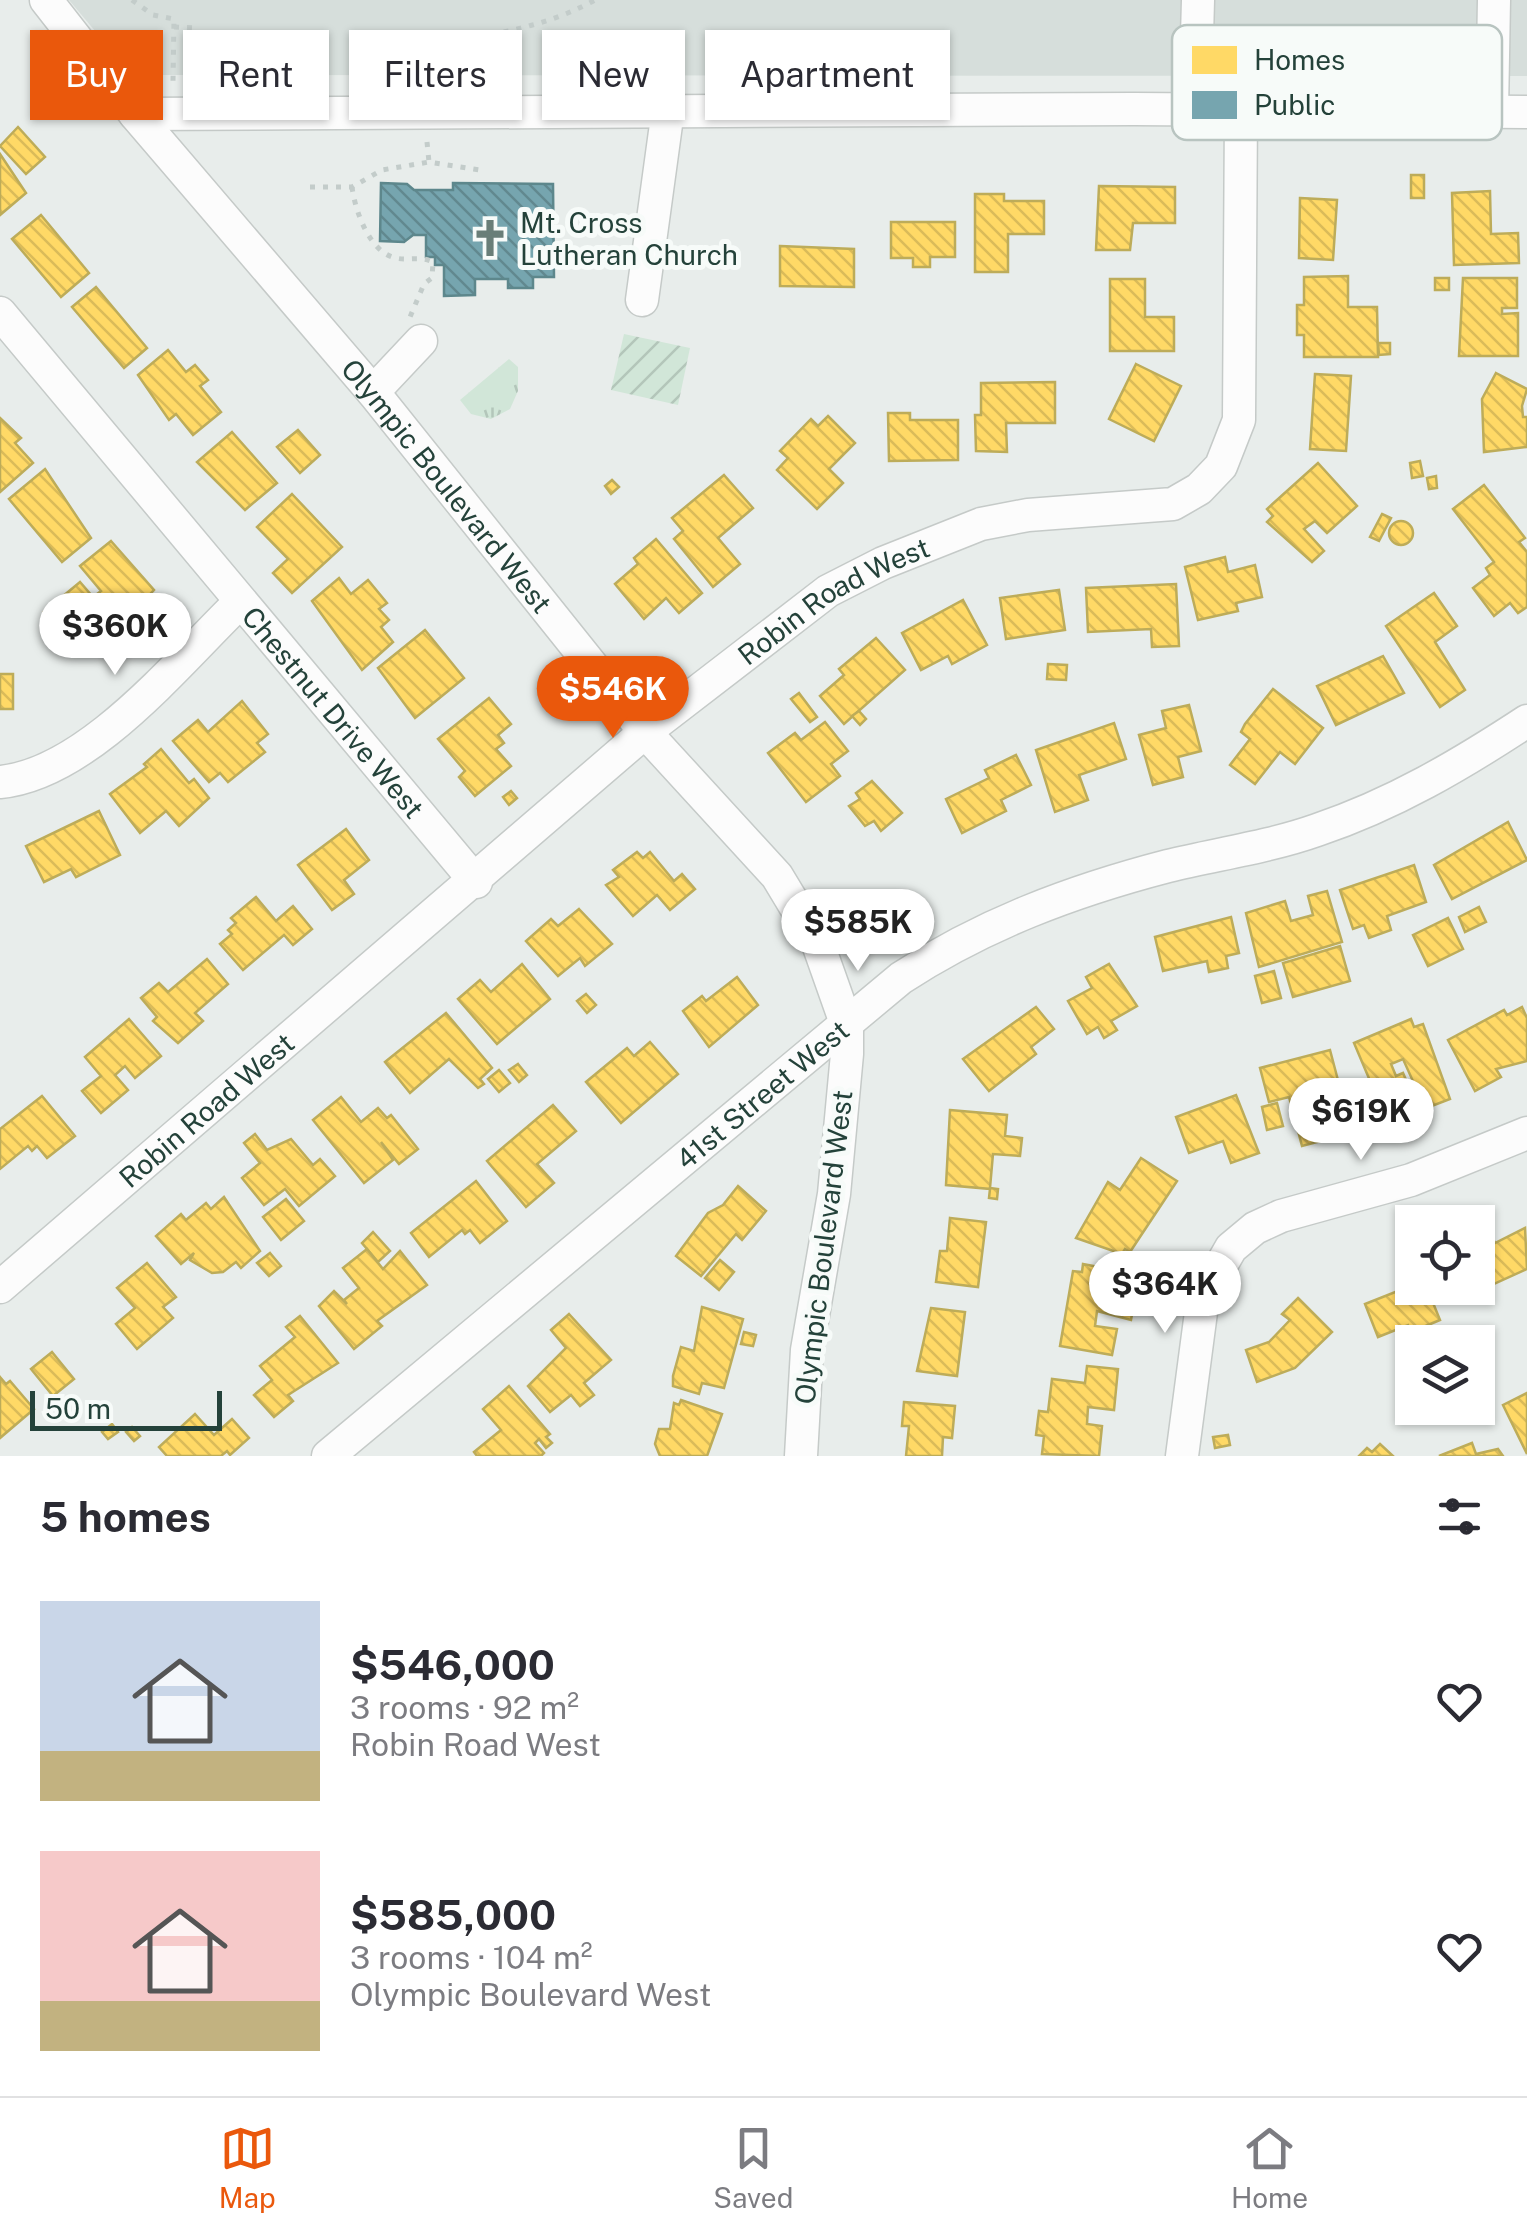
<!DOCTYPE html>
<meta charset="utf-8">
<style>
:root{--surface:#fff;--page:#f2f2f3;--text:#2b2b33;--muted:#7c7c81;--line:#e1e1e2;--accent:#ea580c}
body{margin:0;font-family:"Public Sans",sans-serif;background:var(--page);color:var(--text);height:100vh;display:flex;flex-direction:column;font-size:38px;white-space:nowrap}
*{box-sizing:border-box;margin:0}
p{font-size:32px;color:var(--muted)}
.icon{flex:none;width:55px;height:55px;fill:none;stroke:currentColor;stroke-width:2;stroke-linecap:round;stroke-linejoin:round}
.map{position:relative;height:1456px;overflow:hidden}
.side{display:flex;flex-direction:column;background:var(--surface);flex:1}
.side>*{flex:none}
.hud{position:absolute;left:30px;top:30px;width:1000px;height:90px;display:flex;gap:20px}
.buttons{position:absolute;left:1395px;top:1205px;display:grid;gap:20px}
.buttons a{display:grid;place-items:center;width:100px;height:100px;border-radius:0px;background:var(--surface);box-shadow:0 2px 8px #0004;font-size:50px}
.scale{position:absolute;left:30px;bottom:25px;width:192px;box-sizing:border-box;padding-left:10px;border:5px solid #24423a;border-top:0;font-size:28px;line-height:35px;white-space:nowrap;color:#24423a;-webkit-text-stroke:8px #f7fbf9;paint-order:stroke}
.price{position:absolute;translate:-50% -85px;padding:0 22px;border-radius:35px;background:#fff;color:#222;font-size:32px;line-height:65px;filter:drop-shadow(0 2px 5px #0008)}
.price::after{content:'';position:absolute;left:50%;top:60px;width:30px;height:22px;margin-left:-15px;background:inherit;clip-path:polygon(0 0,100% 0,50% 100%)}
.price.on{background:var(--accent);color:#fff}
ul{padding:0;list-style:none}
li{display:flex;align-items:center;gap:30px;height:250px;padding:0 40px}
li span{display:grid;place-items:center;flex:none;width:280px;height:200px;border-radius:0px;color:#555}
li>.icon{margin-inline-start:auto}
span .icon{width:120px;height:120px;fill:#fffc;stroke-width:1}
li b{font-size:42px}
h2{display:flex;justify-content:space-between;align-items:center;height:120px;padding:0 40px;font-size:42px}
.tag{padding:0 35px;border-radius:0px;background:var(--surface);box-shadow:0 2px 8px #0004;font-size:35px;line-height:90px}
.tag.on{background:var(--accent);color:#fff}
.tab-bar{display:flex;justify-content:space-around;align-items:center;height:140px;border-top:2px solid var(--line);background:var(--surface);font-size:28px;color:var(--muted)}
.tab-bar a{display:grid;justify-items:center;gap:5px}
.tab-bar .on{color:var(--accent)}
.map>svg:first-child{display:block}
.built{fill:#d6dedb}
.park{fill:url(#park-tufts)}
.garden{fill:url(#garden-furrows)}
.homes{fill:url(#homes-back-hatch);stroke:#bdac59;stroke-width:2.5}
.public{fill:url(#public-back-hatch);stroke:#5d878c;stroke-width:2.5}
.lines{fill:none;stroke-linecap:round;stroke-linejoin:round}
.minor-casing{stroke:#c5cac8;stroke-width:35}
.path{stroke:#c3ccca;stroke-width:5;stroke-dasharray:5 8;stroke-linecap:butt}
.minor{stroke:#fcfcfc;stroke-width:32}
.labels{text-anchor:middle;dominant-baseline:central;stroke-width:10;stroke-linejoin:round;paint-order:stroke}
.poi-label{font-size:28px;fill:#24423a;stroke:#f7fbf9;text-anchor:start}
.street-label{font-size:28px;fill:#24423a;stroke:#f7fbf9}
.key{fill:#f7fbf9;stroke:#b8c4c0;stroke-width:2.5}
.key-label{font-size:28px;fill:#24423a}
</style>
<div class="map">
<svg width="1527" height="1456" viewBox="0 0 1527 1456">
<defs>
<pattern id="park-tufts" width="24" height="20" patternUnits="userSpaceOnUse" patternTransform="scale(2.5)"><rect width="24" height="20" fill="#d1e6d8"/><path d="M3 7l-1-3M5 7V3M7 7l1-3M15 17l-1-3M17 17v-4M19 17l1-3" fill="none" stroke="#b3c6ba"/></pattern>
<pattern id="garden-furrows" width="10" height="10" patternUnits="userSpaceOnUse" patternTransform="scale(2.5)"><rect width="10" height="10" fill="#d1e6d8"/><path d="M-1 1l2-2M0 10L10 0M9 11l2-2" fill="none" stroke="#b3c6ba"/></pattern>
<pattern id="homes-back-hatch" width="6" height="6" patternUnits="userSpaceOnUse" patternTransform="scale(2.5)"><rect width="6" height="6" fill="#ffd966"/><path d="M-1 5l2 2M0 0l6 6M5-1l2 2" fill="none" stroke="#dabb59"/></pattern>
<pattern id="public-back-hatch" width="6" height="6" patternUnits="userSpaceOnUse" patternTransform="scale(2.5)"><rect width="6" height="6" fill="#76a5af"/><path d="M-1 5l2 2M0 0l6 6M5-1l2 2" fill="none" stroke="#61888f"/></pattern>
</defs>
<rect width="100%" height="100%" fill="#e8edeb"/>
<!-- built -->
<polygon class="built" points="69,0 1527,0 1527,76 132,75"/>
<!-- park -->
<polygon class="park" points="509,359 518,367 518,391 510,409 491,419 471,414 460,400"/>
<!-- garden -->
<polygon class="garden" points="624,334 690,348 678,405 611,390"/>
<!-- homes -->
<g class="homes">
<polygon points="18,127 45,157 26,174 0,146"/>
<polygon points="0,154 26,193 0,215"/>
<rect x="1411" y="175" width="13" height="23"/>
<polygon points="1099,186 1175,187 1175,223 1133,223 1130,250 1096,250"/>
<polygon points="1490,191 1491,234 1518,233 1519,263 1454,265 1452,193"/>
<polygon points="975,194 1004,194 1004,201 1044,201 1044,234 1008,234 1008,272 975,272"/>
<polygon points="1300,198 1337,200 1333,260 1299,258"/>
<polygon points="41,215 89,273 61,297 12,239"/>
<polygon points="891,222 955,222 955,257 930,257 930,267 913,267 913,258 891,258"/>
<polygon points="780,246 854,249 854,287 780,286"/>
<polygon points="1348,276 1348,307 1377,307 1378,357 1304,357 1304,335 1297,335 1297,305 1304,305 1304,277"/>
<rect x="1435" y="278" width="14" height="12"/>
<polygon points="1463,278 1517,278 1517,308 1502,308 1502,314 1518,313 1518,356 1459,356"/>
<polygon points="1110,279 1145,279 1145,317 1174,317 1174,351 1110,351"/>
<polygon points="96,287 147,348 124,368 72,307"/>
<polygon points="1378,343 1390,343 1390,354 1379,355"/>
<polygon points="168,350 186,372 195,365 208,380 200,386 221,412 193,435 176,414 169,420 138,375"/>
<polygon points="1136,364 1181,386 1154,441 1109,419"/>
<polygon points="1496,373 1527,389 1522,406 1523,417 1527,417 1527,447 1484,452 1482,399"/>
<polygon points="1315,374 1351,376 1346,451 1310,449"/>
<polygon points="1055,382 1055,423 1006,423 1007,452 976,451 975,415 981,415 981,383"/>
<polygon points="888,413 910,413 910,420 958,420 958,460 889,461"/>
<polygon points="828,416 855,443 829,469 843,483 817,509 777,470 788,458 780,451 811,419 818,426"/>
<polygon points="0,418 21,438 15,443 33,463 0,492"/>
<polygon points="298,430 320,455 300,473 277,447"/>
<polygon points="232,432 277,483 245,510 197,462"/>
<polygon points="1420,461 1423,476 1412,478 1410,463"/>
<polygon points="1318,463 1357,506 1327,533 1315,521 1304,529 1324,551 1312,562 1267,522 1273,516 1267,509"/>
<polygon points="45,469 91,538 62,562 9,499"/>
<polygon points="724,475 753,508 718,538 740,564 713,587 674,539 683,531 672,518"/>
<polygon points="1436,476 1437,488 1429,489 1427,478"/>
<polygon points="612,480 619,487 611,494 605,486"/>
<polygon points="1484,485 1525,538 1519,542 1527,552 1527,607 1518,613 1510,603 1494,616 1473,588 1490,575 1486,568 1494,562 1453,509"/>
<polygon points="292,494 342,547 292,593 273,573 288,559 257,527"/>
<polygon points="1382,514 1391,518 1379,541 1370,537"/>
<circle cx="1401" cy="533" r="12"/>
<polygon points="656,539 702,593 679,613 666,598 644,619 615,584 638,564 634,558"/>
<polygon points="111,541 154,590 125,620 78,651 44,612 80,582 93,597 101,591 80,566"/>
<polygon points="1225,557 1228,572 1255,565 1262,597 1236,603 1238,611 1198,620 1185,567"/>
<polygon points="339,578 351,594 368,580 387,603 379,609 389,620 381,627 393,642 362,670 312,601"/>
<polygon points="1176,584 1179,646 1152,647 1151,629 1088,632 1086,588"/>
<polygon points="1059,590 1065,630 1006,639 1000,598"/>
<polygon points="1434,593 1457,626 1435,642 1465,690 1440,707 1386,626"/>
<polygon points="963,600 987,645 952,664 948,656 921,670 902,633"/>
<polygon points="425,630 464,678 415,718 378,668"/>
<polygon points="876,638 905,670 844,724 820,696 844,675 839,669"/>
<polygon points="1383,656 1404,693 1336,725 1317,686"/>
<polygon points="1048,664 1067,665 1066,680 1047,679"/>
<rect x="0" y="674" width="13" height="35"/>
<polygon points="1273,689 1323,728 1295,764 1280,752 1255,784 1230,765 1250,739 1241,732 1245,724"/>
<polygon points="799,693 817,717 810,722 791,699"/>
<polygon points="489,698 511,724 498,735 504,743 496,749 511,766 475,796 459,777 465,771 438,739"/>
<polygon points="242,701 268,734 257,743 265,752 228,782 220,773 209,782 173,741 198,720 208,732"/>
<polygon points="1189,705 1201,751 1178,757 1183,777 1153,785 1139,735 1166,728 1162,711"/>
<polygon points="859,711 866,719 860,725 852,716"/>
<polygon points="825,722 848,751 831,764 840,776 806,802 768,753 795,733 801,740"/>
<polygon points="1114,723 1126,759 1079,775 1088,800 1055,812 1036,750"/>
<polygon points="161,749 189,783 194,779 209,798 179,826 166,811 140,833 110,794 147,767 144,764"/>
<polygon points="1016,755 1031,785 1001,800 1006,811 962,833 946,799 989,778 985,770"/>
<polygon points="872,781 902,813 881,831 874,821 865,826 849,806 860,799 856,793"/>
<polygon points="511,791 517,798 509,805 503,797"/>
<polygon points="99,811 120,855 76,877 71,869 44,882 26,846"/>
<polygon points="1508,822 1527,860 1452,899 1434,865"/>
<polygon points="346,829 369,860 344,880 354,894 332,910 298,865"/>
<polygon points="637,852 643,858 650,852 674,881 682,874 695,889 670,910 657,895 633,916 606,885 619,877 613,870"/>
<polygon points="1414,865 1426,902 1387,916 1391,930 1369,938 1364,925 1353,929 1340,890"/>
<polygon points="1327,891 1342,942 1259,967 1246,913 1285,901 1291,921 1313,915 1308,896"/>
<polygon points="256,897 276,921 293,906 312,929 293,945 284,935 243,970 220,944 232,934 228,930 236,923 231,918"/>
<polygon points="1479,907 1486,922 1465,932 1459,917"/>
<polygon points="579,909 612,944 585,966 580,958 558,976 526,941 551,919 558,926"/>
<polygon points="1231,917 1239,953 1226,956 1228,968 1209,972 1207,961 1163,971 1155,937"/>
<polygon points="1448,918 1463,949 1428,966 1413,935"/>
<polygon points="1340,946 1350,981 1293,997 1283,963"/>
<polygon points="207,959 228,984 195,1013 203,1021 178,1043 153,1021 157,1017 141,998 159,983 168,992"/>
<polygon points="522,964 550,999 497,1044 458,999 480,980 491,992"/>
<polygon points="1109,964 1137,1006 1111,1021 1117,1030 1104,1038 1098,1027 1087,1034 1068,1001 1092,988 1086,977"/>
<polygon points="1274,971 1281,998 1262,1003 1255,976"/>
<polygon points="737,977 758,1005 709,1047 683,1011 702,996 706,1001"/>
<polygon points="586,994 596,1005 587,1013 577,1001"/>
<polygon points="1036,1007 1054,1029 1031,1047 1036,1054 989,1091 963,1059"/>
<polygon points="1522,1007 1527,1018 1527,1061 1496,1069 1501,1077 1475,1091 1448,1040 1504,1010 1507,1015"/>
<polygon points="446,1013 492,1068 480,1079 484,1084 478,1088 449,1059 410,1093 385,1062"/>
<polygon points="129,1019 161,1056 135,1078 125,1066 115,1075 128,1090 101,1113 82,1091 101,1076 85,1057"/>
<polygon points="1411,1019 1414,1027 1423,1024 1450,1099 1419,1111 1415,1101 1421,1099 1403,1059 1391,1064 1396,1076 1403,1073 1410,1089 1379,1102 1354,1043"/>
<polygon points="650,1042 678,1074 621,1123 586,1082 627,1048 634,1056"/>
<polygon points="1330,1050 1339,1084 1324,1088 1328,1105 1343,1101 1351,1133 1302,1146 1289,1097 1269,1102 1260,1068"/>
<polygon points="518,1064 527,1075 519,1082 509,1070"/>
<polygon points="499,1070 510,1083 499,1092 488,1079"/>
<polygon points="1236,1095 1259,1153 1231,1163 1223,1141 1189,1153 1176,1117"/>
<polygon points="42,1096 75,1136 47,1158 37,1146 32,1151 28,1146 0,1169 0,1129"/>
<polygon points="341,1097 361,1122 378,1108 387,1118 391,1115 418,1149 399,1164 381,1142 393,1160 364,1183 313,1120"/>
<polygon points="1277,1103 1283,1126 1267,1130 1262,1107"/>
<polygon points="553,1105 576,1131 537,1164 554,1183 526,1207 487,1161"/>
<polygon points="950,1110 1007,1115 1005,1136 1022,1138 1020,1156 993,1154 990,1188 998,1189 997,1199 989,1198 990,1189 946,1185"/>
<polygon points="255,1134 267,1150 291,1139 313,1165 320,1159 335,1176 299,1206 285,1189 264,1205 242,1178 260,1163 244,1143"/>
<polygon points="1141,1158 1177,1181 1130,1252 1125,1249 1122,1254 1076,1238 1108,1182 1120,1190"/>
<polygon points="476,1181 507,1221 480,1243 470,1230 465,1234 462,1230 429,1257 411,1233"/>
<polygon points="738,1186 766,1211 742,1240 736,1234 701,1276 676,1256 708,1213 723,1205"/>
<polygon points="224,1197 260,1251 241,1268 236,1262 223,1272 212,1273 190,1260 194,1253 181,1264 156,1236 181,1214 186,1220 206,1203 211,1209"/>
<polygon points="286,1199 304,1221 281,1240 263,1217"/>
<polygon points="950,1218 986,1222 978,1287 936,1282 940,1251 947,1251"/>
<polygon points="1525,1228 1527,1269 1461,1299 1455,1288 1478,1288 1478,1238 1490,1232 1495,1243"/>
<polygon points="373,1232 390,1251 378,1262 362,1243"/>
<polygon points="367,1249 383,1269 400,1251 427,1285 377,1321 382,1326 354,1349 319,1306 334,1291 347,1304 344,1300 359,1288 343,1268"/>
<polygon points="270,1253 281,1266 269,1276 257,1263"/>
<polygon points="720,1260 734,1272 719,1290 705,1278"/>
<polygon points="147,1263 176,1297 163,1307 173,1318 137,1349 116,1324 135,1308 117,1288"/>
<polygon points="1083,1264 1109,1269 1107,1277 1138,1282 1131,1320 1097,1311 1095,1326 1117,1329 1112,1355 1060,1346 1073,1271 1082,1272"/>
<polygon points="1412,1278 1412,1288 1427,1288 1440,1320 1411,1332 1408,1325 1378,1337 1365,1304 1403,1289 1401,1282"/>
<polygon points="1298,1298 1332,1332 1295,1368 1257,1382 1246,1350 1269,1342 1290,1320 1282,1314"/>
<polygon points="702,1307 743,1319 724,1388 702,1383 699,1394 673,1386 673,1376 681,1347 694,1351"/>
<polygon points="931,1308 965,1312 957,1376 917,1371"/>
<polygon points="569,1314 611,1360 584,1383 594,1395 580,1406 571,1395 550,1412 528,1386 566,1348 551,1330"/>
<polygon points="300,1316 338,1363 288,1395 293,1401 274,1417 254,1395 272,1380 260,1366 295,1337 286,1327"/>
<polygon points="744,1332 756,1335 753,1346 741,1344"/>
<polygon points="52,1352 74,1379 53,1396 31,1369"/>
<polygon points="1087,1366 1118,1369 1114,1410 1088,1407 1087,1424 1102,1426 1099,1456 1042,1454 1044,1436 1036,1435 1039,1411 1048,1412 1052,1379 1085,1383"/>
<polygon points="0,1377 6,1384 10,1381 34,1409 0,1438"/>
<polygon points="509,1386 550,1434 546,1437 552,1443 546,1448 539,1439 535,1443 544,1453 541,1456 477,1456 474,1452 501,1430 483,1409"/>
<polygon points="1527,1393 1527,1454 1503,1405"/>
<polygon points="681,1400 722,1414 707,1456 660,1456 655,1444 659,1429 670,1429 674,1403 679,1405"/>
<polygon points="904,1402 955,1406 952,1438 943,1437 942,1456 906,1456 909,1426 902,1426"/>
<polygon points="195,1414 214,1435 232,1419 249,1438 230,1455 227,1451 221,1456 167,1456 159,1447"/>
<polygon points="112,1424 118,1432 108,1439 102,1432"/>
<polygon points="132,1427 140,1436 134,1441 126,1432"/>
<polygon points="1228,1435 1230,1445 1215,1448 1213,1437"/>
<polygon points="1472,1443 1476,1454 1498,1449 1503,1456 1439,1456"/>
<polygon points="1380,1444 1393,1456 1359,1456 1367,1448 1372,1452"/>
</g>
<!-- public -->
<polygon class="public" points="381,183 407,184 414,190 453,190 453,183 553,184 554,277 533,277 533,288 508,288 508,279 475,279 475,295 444,296 444,265 435,265 435,257 426,257 426,235 413,235 404,242 380,241"/>
<g class="lines">
<!-- minor casing -->
<g class="minor-casing">
<g id="minor">
<path id="s1" d="M46,0l89,114 238,278 272,340 132,144 41,68 29,82v28l-13,140 -27,156 -6,106"/>
<polyline points="1195,109 1198,0"/>
<polyline points="1492,111 1494,0"/>
<polyline points="135,114 1134,109 1527,112"/>
<polyline points="642,300 668,110"/>
<path id="s2" d="M0,313l476,569"/>
<polyline points="373,392 421,341"/>
<path d="M0,782c88,-8 178,-120 239,-179"/>
<path id="s3" d="M0,1287l645,-555 183,-141 55,-28 98,-39 47,-9 145,-11 26,-15 22,-23 18,-46 2,-311"/>
<path id="s4" d="M328,1456l573,-478c83,-54 171,-87 267,-112 49,-12 101,-19 149,-36 77,-26 143,-65 210,-109"/>
<polyline points="1182,1456 1203,1297 1231,1248 1255,1228 1281,1216 1411,1180 1527,1133"/>
</g>
</g>
<!-- path -->
<g class="path">
<polyline points="132,0 153,15 174,19 173,81"/>
<polyline points="174,27 198,28"/>
<path d="M401,48c67,-10 134,-15 194,-48"/>
<polyline points="427,142 429,162"/>
<polyline points="310,187 352,187 382,170 429,162 480,170"/>
<path d="M352,187c3,23 16,61 40,70 14,5 27,-2 41,5l-1,16 -8,6 -14,33"/>
</g>
<!-- minor -->
<use href="#minor" class="minor"/>
</g>
<!-- icons -->
<defs>
<g id="church-bare" transform="scale(3)"><path d="M-1.2-6h2.4v3.5h3.3v2.4h-3.3V6h-2.4V-.1h-3.3v-2.4h3.3Z" fill="#697e78" stroke="#f7fbf9" stroke-width="2.5" paint-order="stroke"/></g>
</defs>
<g fill-rule="evenodd">
<use href="#church-bare" x="490" y="238"/>
</g>
<g class="labels">
<!-- poi labels -->
<g class="poi-label">
<text x="520" y="222">Mt. Cross<tspan x="520" dy="32">Lutheran Church</tspan></text>
</g>
<!-- street labels -->
<g class="street-label">
<text stroke="none"><textPath href="#s1" startOffset="630">Olympic Boulevard West</textPath></text>
<text stroke="none"><textPath href="#s3" startOffset="1082">Robin Road West</textPath></text>
<text stroke="none"><textPath href="#s2" startOffset="520">Chestnut Drive West</textPath></text>
<text stroke="none"><textPath href="#s4" startOffset="565">41st Street West</textPath></text>
<text stroke="none"><textPath href="#s3" startOffset="272">Robin Road West</textPath></text>
<text transform="translate(823 1247) rotate(-83)">Olympic Boulevard West</text>
</g>
</g>
<!-- legend -->
<rect x="1172" y="25" width="330" height="115" rx="15" class="key"/>
<rect x="1192" y="46" width="45" height="28" fill="#ffd966"/>
<rect x="1192" y="91" width="45" height="28" fill="#76a5af"/>
<g class="key-label">
<text x="1254" y="70">Homes</text>
<text x="1254" y="115">Public</text>
</g>
</svg>
<div class="buttons">
<a><svg class="icon" aria-label="locate" viewBox="0 0 24 24"><circle cx="12" cy="12" r="6"/><path d="M12 2v4M12 18v4M2 12h4M18 12h4"/></svg></a>
<a><svg class="icon" aria-label="layers" viewBox="0 0 24 24"><path d="M12 4l9 5-9 5-9-5zM3 14l9 5 9-5"/></svg></a>
</div>
<div class="scale">50 m</div>
<b class="price" style="left:115px;top:678px">$360K</b>
<b class="price on" style="left:613px;top:741px">$546K</b>
<b class="price" style="left:858px;top:974px">$585K</b>
<b class="price" style="left:1361px;top:1163px">$619K</b>
<b class="price" style="left:1165px;top:1336px">$364K</b>
<div class="hud">
<a class="tag on">Buy</a>
<a class="tag">Rent</a>
<a class="tag">Filters</a>
<a class="tag">New</a>
<a class="tag">Apartment</a>
</div>
</div>
<section class="side">
<h2>5 homes<svg class="icon" aria-label="filters" viewBox="0 0 24 24"><path d="M4 7h16M4 17h16"/><circle cx="9" cy="7" r="2"/><circle cx="15" cy="17" r="2"/></svg></h2>
<ul>
<li><span style="background:linear-gradient(#c9d6e8 75%,#c2b280 0)"><svg class="icon" aria-label="home" viewBox="0 0 24 24"><path d="M3 11l9-7 9 7M6 9v11h12V9"/></svg></span><div><b>$546,000</b><p>3 rooms · 92 m²</p><p>Robin Road West</p></div><svg class="icon" aria-label="heart" viewBox="0 0 24 24"><path d="M12 20l-8-8c-3-5 5-10 8-4 3-6 11-1 8 4z"/></svg></li>
<li><span style="background:linear-gradient(#f6c9c9 75%,#c2b280 0)"><svg class="icon" aria-label="home" viewBox="0 0 24 24"><path d="M3 11l9-7 9 7M6 9v11h12V9"/></svg></span><div><b>$585,000</b><p>3 rooms · 104 m²</p><p>Olympic Boulevard West</p></div><svg class="icon" aria-label="heart" viewBox="0 0 24 24"><path d="M12 20l-8-8c-3-5 5-10 8-4 3-6 11-1 8 4z"/></svg></li>
</ul>
</section>
<nav class="tab-bar">
<a class="on"><svg class="icon" aria-label="map" viewBox="0 0 24 24"><path d="M3 6l6-2 6 2 6-2v14l-6 2-6-2-6 2zM9 4v14M15 6v14"/></svg>Map</a>
<a><svg class="icon" aria-label="saved" viewBox="0 0 24 24"><path d="M7 4h10v16l-5-4-5 4z"/></svg>Saved</a>
<a><svg class="icon" aria-label="home" viewBox="0 0 24 24"><path d="M3 11l9-7 9 7M6 9v11h12V9"/></svg>Home</a>
</nav>
